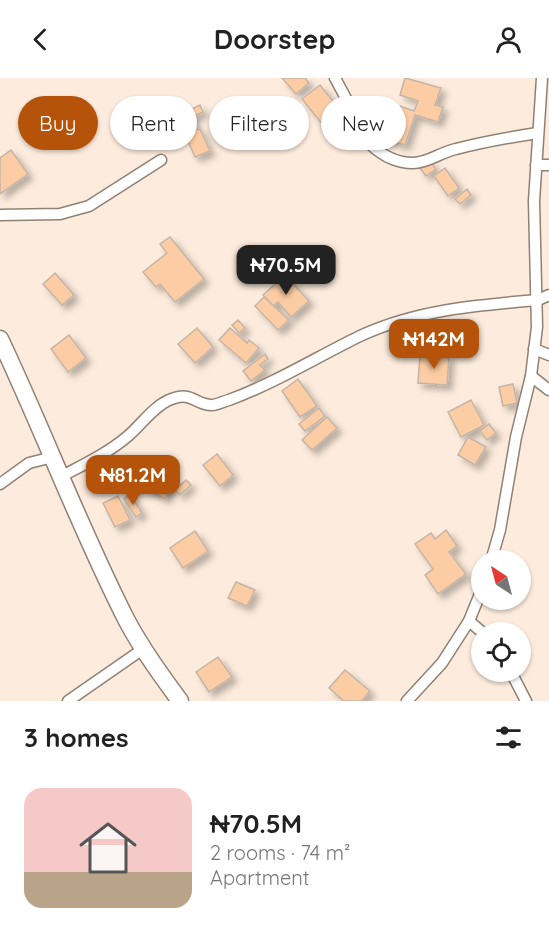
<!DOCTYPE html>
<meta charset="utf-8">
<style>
:root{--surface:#fff;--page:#f6f6f6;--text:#222;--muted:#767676;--line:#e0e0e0;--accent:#b45309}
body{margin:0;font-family:Quicksand,sans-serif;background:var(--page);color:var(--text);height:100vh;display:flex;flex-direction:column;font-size:22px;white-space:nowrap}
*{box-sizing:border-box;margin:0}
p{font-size:20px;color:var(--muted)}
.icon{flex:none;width:33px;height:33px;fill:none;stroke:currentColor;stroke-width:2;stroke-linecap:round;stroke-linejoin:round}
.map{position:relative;height:623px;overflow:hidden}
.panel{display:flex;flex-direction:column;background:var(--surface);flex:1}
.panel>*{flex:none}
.top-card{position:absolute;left:18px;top:18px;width:513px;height:54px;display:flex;gap:12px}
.needle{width:39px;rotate:324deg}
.buttons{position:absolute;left:471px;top:472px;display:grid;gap:12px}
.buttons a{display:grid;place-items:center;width:60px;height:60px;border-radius:50%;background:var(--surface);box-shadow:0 2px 4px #0004;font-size:30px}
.price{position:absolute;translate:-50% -51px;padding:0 14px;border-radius:12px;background:var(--accent);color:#fff;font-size:20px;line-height:39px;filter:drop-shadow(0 2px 3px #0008)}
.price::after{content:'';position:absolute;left:50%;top:36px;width:18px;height:14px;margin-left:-9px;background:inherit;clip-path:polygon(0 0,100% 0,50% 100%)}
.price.current{background:#222;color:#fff}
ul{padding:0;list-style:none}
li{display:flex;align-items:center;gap:18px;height:150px;padding:0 24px}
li+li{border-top:2px solid var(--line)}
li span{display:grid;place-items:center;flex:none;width:168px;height:120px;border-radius:18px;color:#555}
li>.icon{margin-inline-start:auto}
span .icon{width:72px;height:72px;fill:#fffc;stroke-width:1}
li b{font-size:26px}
h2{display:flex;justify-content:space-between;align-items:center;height:72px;padding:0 24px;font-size:26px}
.tag{padding:0 21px;border-radius:27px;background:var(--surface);box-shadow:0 2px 4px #0004;font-size:21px;line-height:54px}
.tag.current{background:var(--accent);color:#fff}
header{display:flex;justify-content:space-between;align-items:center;height:78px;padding:0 24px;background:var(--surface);font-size:27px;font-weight:800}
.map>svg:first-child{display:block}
.building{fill:#fccda4;stroke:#c5b4a6;stroke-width:1.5;filter:url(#shadow)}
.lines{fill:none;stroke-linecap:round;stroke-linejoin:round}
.minor-casing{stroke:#918173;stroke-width:13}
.secondary-casing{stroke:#918173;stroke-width:19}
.minor{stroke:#fff;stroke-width:10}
.secondary{stroke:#fff;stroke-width:16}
</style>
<header><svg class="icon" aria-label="back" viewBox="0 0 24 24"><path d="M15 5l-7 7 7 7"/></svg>Doorstep<svg class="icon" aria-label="person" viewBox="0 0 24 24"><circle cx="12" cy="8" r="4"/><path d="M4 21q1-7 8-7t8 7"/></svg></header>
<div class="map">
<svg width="549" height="623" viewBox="0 0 549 623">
<defs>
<filter id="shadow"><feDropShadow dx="5" dy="5" stdDeviation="3" flood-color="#0004"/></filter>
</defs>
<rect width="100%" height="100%" fill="#fdecdd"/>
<!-- building -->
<g class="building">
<polygon points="282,0 305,0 309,5 296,16"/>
<polygon points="405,0 441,10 435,27 443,29 438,44 415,37 405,67 378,59 384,38 396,42 400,28 414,33 418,23 400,17"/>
<polygon points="320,7 340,32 323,47 302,21"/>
<polygon points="200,27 203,34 192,39 198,52 200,51 210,73 195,79 177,38"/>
<polygon points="11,72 28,96 0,116 0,80"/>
<polygon points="429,82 436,91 426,98 419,89"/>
<polygon points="445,90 459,110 448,118 434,98"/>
<polygon points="467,111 471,117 460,126 455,121"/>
<polygon points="170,159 204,201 175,224 160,206 156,209 143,194 167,175 160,166"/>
<polygon points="55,195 74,217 62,227 43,206"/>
<polygon points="285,197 309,223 291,239 278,224 273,228 263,217"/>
<polygon points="264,219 289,242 278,252 255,228"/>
<polygon points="238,242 245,250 239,255 232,247"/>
<polygon points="197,250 213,269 195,285 178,266"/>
<polygon points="230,250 247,265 249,262 259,270 246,285 219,262"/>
<polygon points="69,257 86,280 68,294 51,271"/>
<polygon points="265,276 268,281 260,287 265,292 251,303 243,293"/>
<polygon points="420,277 449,278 447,307 418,305"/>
<polygon points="298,301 317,328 300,339 282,313"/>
<polygon points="513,306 517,325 503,328 499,309"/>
<polygon points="471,322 484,347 461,359 448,334"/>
<polygon points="319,330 325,338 305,353 299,346"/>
<polygon points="327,339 337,350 312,372 302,362"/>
<polygon points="489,346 496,355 487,362 480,353"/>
<polygon points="468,359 486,369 475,387 458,377"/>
<polygon points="217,376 233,397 220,408 203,387"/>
<polygon points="157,398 173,406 165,421 147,411 152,403 154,404"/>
<polygon points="186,402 191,407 180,417 175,412"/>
<polygon points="130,416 142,435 136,439 124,421"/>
<polygon points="118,418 130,442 115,449 103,425"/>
<polygon points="446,452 457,468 449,474 466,496 438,516 425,497 433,491 415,466 431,455 435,461"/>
<polygon points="195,453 208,473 183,490 170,470"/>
<polygon points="236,504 255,512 247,528 228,520"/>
<polygon points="218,579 232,599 209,614 196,594"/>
<polygon points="345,592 370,613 362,623 344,623 329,610"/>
</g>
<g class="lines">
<!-- minor casing -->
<g class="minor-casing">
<g id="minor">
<path d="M335,0l36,67c12,11 26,18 42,18 15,0 28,-11 43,-14 27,-7 55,-12 82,-16"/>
<polyline points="536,87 549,87"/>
<polyline points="0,137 60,136 89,128 161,82"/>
<polyline points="534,271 549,277"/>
<polyline points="531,298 549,312"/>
<path d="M62,398c23,-12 46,-23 66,-40 13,-11 25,-29 41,-36 24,-10 25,5 43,5 5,0 12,-4 17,-5 46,-17 88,-43 131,-64 56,-26 117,-31 178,-36l11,-5"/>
<polyline points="0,406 29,385 53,379"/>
<polyline points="491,483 500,452 516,359 531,298 537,249 534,123 542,0"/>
<polyline points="469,543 483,555"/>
<polyline points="511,594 526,623"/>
<polyline points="68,623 143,571"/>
<polyline points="407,623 442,585 469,543 482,511"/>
</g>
</g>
<!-- secondary casing -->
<g class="secondary-casing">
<path id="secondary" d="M0,261c44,93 80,190 127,282 15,28 34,54 53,80"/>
</g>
<!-- minor -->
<use href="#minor" class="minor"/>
<!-- secondary -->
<use href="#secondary" class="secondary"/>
</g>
</svg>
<div class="buttons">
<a><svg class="needle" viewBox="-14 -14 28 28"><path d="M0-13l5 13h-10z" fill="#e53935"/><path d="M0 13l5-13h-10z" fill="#767676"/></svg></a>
<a><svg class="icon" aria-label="locate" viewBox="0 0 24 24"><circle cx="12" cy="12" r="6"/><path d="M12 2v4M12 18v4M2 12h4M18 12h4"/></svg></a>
</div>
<b class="price current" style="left:286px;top:218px">₦70.5M</b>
<b class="price" style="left:434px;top:292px">₦142M</b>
<b class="price" style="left:133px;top:428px">₦81.2M</b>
<div class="top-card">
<a class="tag current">Buy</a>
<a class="tag">Rent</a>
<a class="tag">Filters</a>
<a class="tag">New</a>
</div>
</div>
<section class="panel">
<h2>3 homes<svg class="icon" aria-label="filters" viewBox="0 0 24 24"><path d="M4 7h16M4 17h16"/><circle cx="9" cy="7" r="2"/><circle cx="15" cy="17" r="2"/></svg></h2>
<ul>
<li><span style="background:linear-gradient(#f6c9c9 70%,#b9a48a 0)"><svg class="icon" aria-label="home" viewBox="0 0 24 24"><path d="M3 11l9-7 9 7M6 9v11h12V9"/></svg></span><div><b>₦70.5M</b><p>2 rooms · 74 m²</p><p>Apartment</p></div></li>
</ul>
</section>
